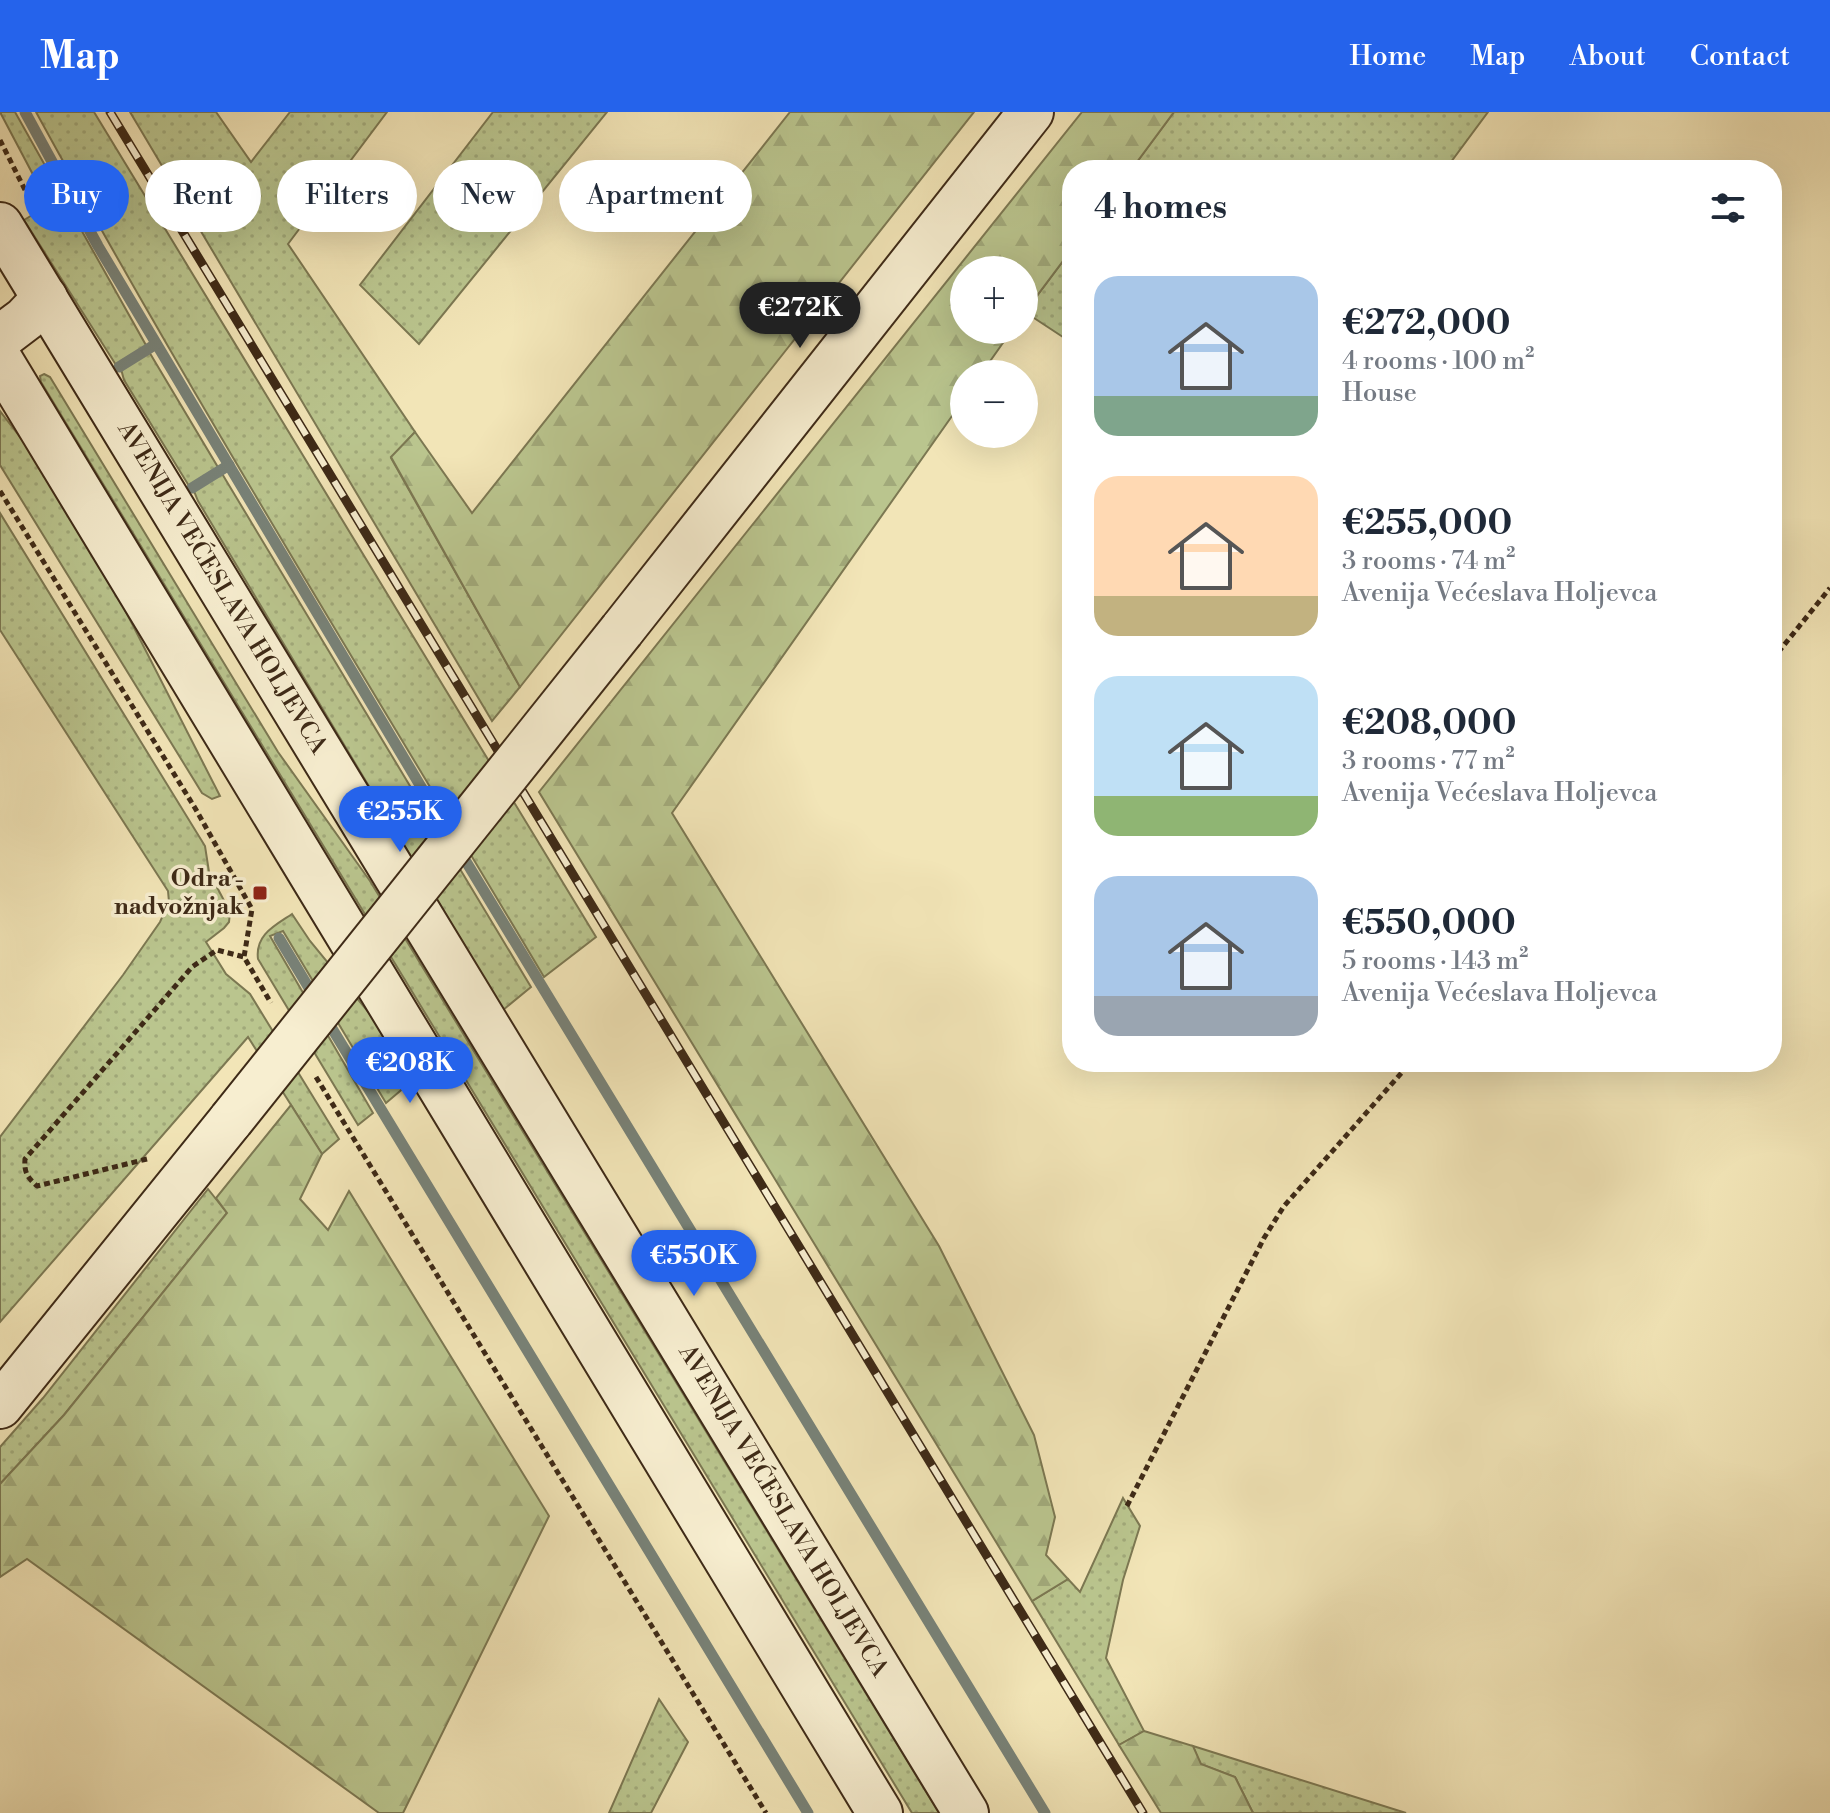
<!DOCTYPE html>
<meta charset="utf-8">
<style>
:root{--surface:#fff;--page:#f2f2f3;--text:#1f2937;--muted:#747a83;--accent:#2563eb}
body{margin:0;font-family:"Libre Bodoni",serif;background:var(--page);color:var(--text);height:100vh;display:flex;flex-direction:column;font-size:30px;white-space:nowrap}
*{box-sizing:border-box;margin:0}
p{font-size:26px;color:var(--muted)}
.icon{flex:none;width:44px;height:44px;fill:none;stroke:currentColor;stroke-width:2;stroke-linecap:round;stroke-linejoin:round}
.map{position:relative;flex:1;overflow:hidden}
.sheet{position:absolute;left:1062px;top:48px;width:720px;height:912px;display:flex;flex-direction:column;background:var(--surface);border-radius:32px;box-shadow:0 8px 32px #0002}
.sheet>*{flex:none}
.hud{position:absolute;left:24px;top:48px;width:760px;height:72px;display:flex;gap:16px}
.fabs{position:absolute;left:950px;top:144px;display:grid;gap:16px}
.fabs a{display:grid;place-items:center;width:88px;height:88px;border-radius:50%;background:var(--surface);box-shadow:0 8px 32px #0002;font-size:40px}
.price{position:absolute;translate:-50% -68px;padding:0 18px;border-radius:28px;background:var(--accent);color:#fff;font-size:26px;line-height:52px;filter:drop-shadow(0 2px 4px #0008)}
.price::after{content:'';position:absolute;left:50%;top:48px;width:24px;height:18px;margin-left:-12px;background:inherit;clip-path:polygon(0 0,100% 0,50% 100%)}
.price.selected{background:#222;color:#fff}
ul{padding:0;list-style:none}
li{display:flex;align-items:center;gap:24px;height:200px;padding:0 32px}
li span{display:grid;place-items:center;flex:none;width:224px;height:160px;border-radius:24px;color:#555}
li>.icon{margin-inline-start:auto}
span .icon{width:96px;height:96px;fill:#fffc;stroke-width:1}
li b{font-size:34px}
h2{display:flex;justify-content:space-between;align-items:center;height:96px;padding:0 32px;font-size:34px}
.tag{padding:0 28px;border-radius:36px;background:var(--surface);box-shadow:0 8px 32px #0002;font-size:28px;line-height:72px}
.tag.selected{background:var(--accent);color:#fff}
header{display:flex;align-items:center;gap:48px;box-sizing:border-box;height:112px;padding:0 40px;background:var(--accent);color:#fff}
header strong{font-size:38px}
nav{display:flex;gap:44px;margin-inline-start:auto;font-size:28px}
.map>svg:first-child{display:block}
.grass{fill:url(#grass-dots);stroke:#7c7852;stroke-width:2}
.forest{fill:url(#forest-firs);stroke:#7c7852;stroke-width:2}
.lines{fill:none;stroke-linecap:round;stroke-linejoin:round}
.stream{stroke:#788278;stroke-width:11}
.secondary-casing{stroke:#3e2a17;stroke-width:48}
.path{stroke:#3e2a17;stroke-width:5;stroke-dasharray:6 4;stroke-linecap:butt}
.secondary{stroke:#f7eed0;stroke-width:44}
.rail-casing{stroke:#3e2a17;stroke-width:9}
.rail{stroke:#f7eed0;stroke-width:6;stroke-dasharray:18;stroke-linecap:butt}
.secondary-bridge-casing{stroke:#3e2a17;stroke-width:48;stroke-linecap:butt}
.secondary-bridge{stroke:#f7eed0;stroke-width:44}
.poi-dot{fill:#8f2418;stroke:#f7eed0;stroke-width:3}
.labels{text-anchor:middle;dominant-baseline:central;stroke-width:7;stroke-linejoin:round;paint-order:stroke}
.street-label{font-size:24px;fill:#3e2a17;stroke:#f7eed0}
.poi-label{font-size:24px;font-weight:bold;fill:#3e2a17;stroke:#f7eed0;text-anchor:end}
</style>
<header>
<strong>Map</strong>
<nav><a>Home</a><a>Map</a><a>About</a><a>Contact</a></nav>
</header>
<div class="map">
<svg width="1830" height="1701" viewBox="0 0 1830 1701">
<defs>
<pattern id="grass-dots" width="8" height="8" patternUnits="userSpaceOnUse" patternTransform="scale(2)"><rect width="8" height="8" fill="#bac58e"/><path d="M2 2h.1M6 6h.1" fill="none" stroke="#a1a97a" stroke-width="1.8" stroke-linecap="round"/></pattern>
<pattern id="forest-firs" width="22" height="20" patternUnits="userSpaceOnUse" patternTransform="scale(2)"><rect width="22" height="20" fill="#bac58e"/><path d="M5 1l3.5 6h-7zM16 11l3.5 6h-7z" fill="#a1a97a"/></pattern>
</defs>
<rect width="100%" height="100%" fill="#f2e5b7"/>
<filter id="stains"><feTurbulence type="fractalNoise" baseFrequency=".0025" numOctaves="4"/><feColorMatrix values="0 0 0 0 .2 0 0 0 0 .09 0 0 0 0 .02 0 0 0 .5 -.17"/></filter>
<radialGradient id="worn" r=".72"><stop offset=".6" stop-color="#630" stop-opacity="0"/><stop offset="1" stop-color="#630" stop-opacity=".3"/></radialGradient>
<!-- grass -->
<g class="grass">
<polygon points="0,0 15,0 147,235 116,253 24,108 49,93"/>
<path d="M36,0h58l502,825 -52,40c-171,-287 -348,-572 -508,-865z"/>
<polygon points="130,0 216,0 251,50 290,0 387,0 288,132 415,320 391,346 520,575 492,609"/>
<polygon points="493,0 607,0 419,232 360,173"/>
<polygon points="1174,0 1488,0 1445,58 1131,58"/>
<polygon points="1072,137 1072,231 1025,200"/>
<polygon points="148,238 219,357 189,374 124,268 121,257"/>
<polygon points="44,262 50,265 278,640 370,769 939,1701 912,1701 41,270 40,264"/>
<polygon points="0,299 27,334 123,494 220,684 212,687 202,681 0,353"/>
<polygon points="221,360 531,875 503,898 198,389 194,379"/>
<polygon points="0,401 205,734 209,760 230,800 229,810 224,816 206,830 226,862 250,882 339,1027 322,1042 248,925 0,1210 0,1025 123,863 160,810 169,790 168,779 0,518"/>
<path d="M292,802l18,27 64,78 39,61 -27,23 -103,-172 -13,5 103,177 -15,12 -100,-166c-3,-24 16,-33 34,-45z"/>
<polygon points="208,1077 227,1101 64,1303 0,1372 0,1335 43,1286"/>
<polygon points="1123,1386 1140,1414 1123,1468 1106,1546 1144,1619 1119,1633 1032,1489 1068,1467 1080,1480"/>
<polygon points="659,1587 688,1630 651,1701 609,1701"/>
<polygon points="1193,1634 1406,1701 1253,1701 1235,1665 1200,1652"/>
</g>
<!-- forest -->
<g class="forest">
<polygon points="790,0 974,0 520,575 391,345 415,320 472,401"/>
<polygon points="1082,0 1174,0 1131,58 1072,58 1072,137 1024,201 1024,158 964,158 964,218 1012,218 981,262 964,262 964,287 672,701 939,1134 1034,1323 1055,1405 1046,1443 1068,1467 1032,1489 539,680"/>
<polygon points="291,993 322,1042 300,1087 328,1118 349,1079 549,1404 403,1701 379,1701 27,1447 0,1465 0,1372 64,1303 227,1101 216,1086"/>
<polygon points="1144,1619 1193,1634 1201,1652 1235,1665 1253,1701 1161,1701 1119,1633"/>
</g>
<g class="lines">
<!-- stream -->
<g class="stream">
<polyline points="25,0 98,134 448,720"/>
<polyline points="119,255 156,232"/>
<polyline points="192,376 229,353"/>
<polyline points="459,738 1045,1701"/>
<polyline points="279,826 315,886"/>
<polyline points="325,905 808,1701"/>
</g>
<!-- secondary casing -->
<g class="secondary-casing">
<g id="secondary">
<polyline points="0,113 966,1701"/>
<polyline points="0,226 25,207 45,186"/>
<polyline points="0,248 880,1701"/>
<polyline points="622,518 1031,0"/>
<polyline points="0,1294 231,1008"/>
</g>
</g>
<!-- path -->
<g class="path">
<polyline points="0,28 25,78 22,80"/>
<polyline points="0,379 195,696 252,797 244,845 271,891"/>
<polyline points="1772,548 1830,476"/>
<polyline points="316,965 766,1701"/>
<path d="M147,1047l-110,27c-10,-9 -13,-14 -12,-27l167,-192 25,-17 27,7"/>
<polyline points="1127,1394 1264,1126 1284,1094 1411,950"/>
</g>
<!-- secondary -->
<use href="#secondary" class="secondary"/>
<!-- rail casing -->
<g class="rail-casing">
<polyline id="rail" points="110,0 1143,1701"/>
</g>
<!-- rail -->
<use href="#rail" class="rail"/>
<!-- secondary-bridge casing -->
<g class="secondary-bridge-casing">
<polyline id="secondary-bridge" points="231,1008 622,518"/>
</g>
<!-- secondary-bridge -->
<use href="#secondary-bridge" class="secondary-bridge"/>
</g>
<!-- markers -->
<rect class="poi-dot" x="252" y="773" width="16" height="16" rx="4"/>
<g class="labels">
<!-- street labels -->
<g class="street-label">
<text transform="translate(222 476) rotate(59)">AVENIJA VEĆESLAVA HOLJEVCA</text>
<text transform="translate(783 1399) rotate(59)">AVENIJA VEĆESLAVA HOLJEVCA</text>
</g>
<!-- poi labels -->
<g class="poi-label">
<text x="244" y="767">Odra -<tspan x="244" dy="28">nadvožnjak</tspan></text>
</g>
</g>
<rect width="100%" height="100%" filter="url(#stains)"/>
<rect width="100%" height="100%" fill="url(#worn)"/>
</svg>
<div class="fabs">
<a>+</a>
<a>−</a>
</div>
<b class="price selected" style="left:800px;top:238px">€272K</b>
<b class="price" style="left:400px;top:742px">€255K</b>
<b class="price" style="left:410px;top:993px">€208K</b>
<b class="price" style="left:694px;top:1186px">€550K</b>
<div class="hud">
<a class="tag selected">Buy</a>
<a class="tag">Rent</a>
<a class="tag">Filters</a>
<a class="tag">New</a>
<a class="tag">Apartment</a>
</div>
<section class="sheet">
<h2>4 homes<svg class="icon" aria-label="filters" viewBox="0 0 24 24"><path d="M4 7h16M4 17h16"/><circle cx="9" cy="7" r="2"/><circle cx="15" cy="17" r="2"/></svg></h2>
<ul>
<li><span style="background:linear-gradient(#a9c7e8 75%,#7fa58c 0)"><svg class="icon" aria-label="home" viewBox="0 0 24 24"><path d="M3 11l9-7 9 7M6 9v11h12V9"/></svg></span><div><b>€272,000</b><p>4 rooms · 100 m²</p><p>House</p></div></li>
<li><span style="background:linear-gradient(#ffd9b3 75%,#c2b280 0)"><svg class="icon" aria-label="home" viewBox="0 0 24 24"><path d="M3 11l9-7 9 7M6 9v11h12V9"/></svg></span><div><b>€255,000</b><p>3 rooms · 74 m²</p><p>Avenija Većeslava Holjevca</p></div></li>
<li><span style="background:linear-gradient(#bfe0f5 75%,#8fb573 0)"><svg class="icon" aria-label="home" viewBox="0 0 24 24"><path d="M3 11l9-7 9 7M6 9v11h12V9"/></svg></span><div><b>€208,000</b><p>3 rooms · 77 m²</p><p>Avenija Većeslava Holjevca</p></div></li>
<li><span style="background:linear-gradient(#a9c7e8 75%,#9aa5b1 0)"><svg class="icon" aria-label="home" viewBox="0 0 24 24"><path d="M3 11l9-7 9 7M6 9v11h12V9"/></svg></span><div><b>€550,000</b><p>5 rooms · 143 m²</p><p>Avenija Većeslava Holjevca</p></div></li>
</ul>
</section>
</div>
